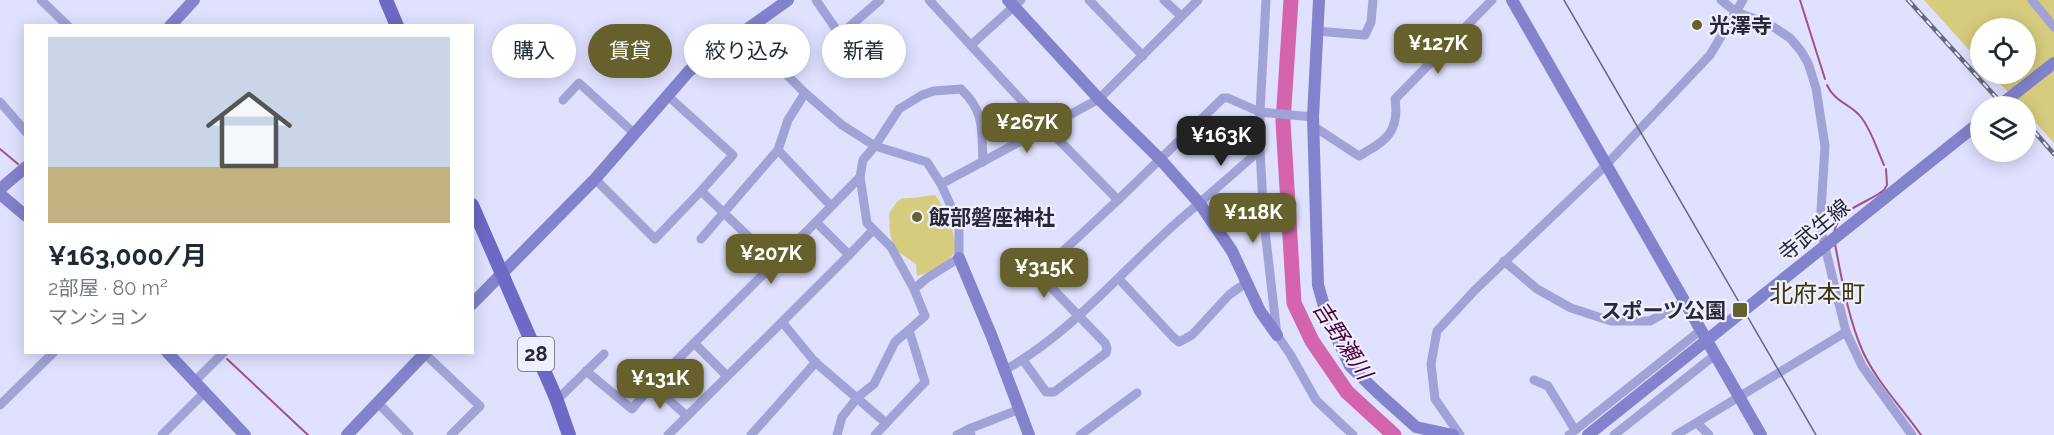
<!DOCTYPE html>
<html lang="ja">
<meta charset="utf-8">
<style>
:root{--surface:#fff;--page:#f6f6f7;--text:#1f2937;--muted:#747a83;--line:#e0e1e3;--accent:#66602d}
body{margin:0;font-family:Raleway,"Noto Sans JP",sans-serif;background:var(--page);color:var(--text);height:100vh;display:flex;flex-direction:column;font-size:22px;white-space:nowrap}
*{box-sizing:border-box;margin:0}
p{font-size:20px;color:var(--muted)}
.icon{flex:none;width:33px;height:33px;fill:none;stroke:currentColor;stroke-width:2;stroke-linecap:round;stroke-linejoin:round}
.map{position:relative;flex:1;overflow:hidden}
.panel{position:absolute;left:24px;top:24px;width:450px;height:330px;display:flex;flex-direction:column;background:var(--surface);border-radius:0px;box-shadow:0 3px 15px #0003}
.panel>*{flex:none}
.banner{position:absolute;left:492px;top:24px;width:570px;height:54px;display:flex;gap:12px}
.buttons{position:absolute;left:1970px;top:18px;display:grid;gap:12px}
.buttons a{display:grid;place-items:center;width:66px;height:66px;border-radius:50%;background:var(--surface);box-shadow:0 3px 15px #0003;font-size:30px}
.price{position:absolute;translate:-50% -51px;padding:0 14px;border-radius:12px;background:var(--accent);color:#fff;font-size:20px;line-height:39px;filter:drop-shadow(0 2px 3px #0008)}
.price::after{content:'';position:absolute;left:50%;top:36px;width:18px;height:14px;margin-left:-9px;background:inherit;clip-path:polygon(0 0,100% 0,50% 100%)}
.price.current{background:#222;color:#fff}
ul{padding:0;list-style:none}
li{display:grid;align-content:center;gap:12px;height:318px;padding:0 24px}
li+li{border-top:2px solid var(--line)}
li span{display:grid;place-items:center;height:186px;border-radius:0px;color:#555}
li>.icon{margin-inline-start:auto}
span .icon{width:108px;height:108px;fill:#fffc;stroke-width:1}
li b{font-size:26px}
.pill{padding:0 21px;border-radius:27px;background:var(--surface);box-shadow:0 3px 15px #0003;font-size:21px;line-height:54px}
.pill.current{background:var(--accent);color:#fff}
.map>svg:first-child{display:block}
.green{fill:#d5cc7e}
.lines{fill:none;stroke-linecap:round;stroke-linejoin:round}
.stream{stroke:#a05289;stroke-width:2}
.river{stroke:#d464ad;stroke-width:15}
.street{stroke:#a1a3d6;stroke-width:9}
.secondary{stroke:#8282cd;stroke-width:12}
.primary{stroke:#6d69c6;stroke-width:14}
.tram{stroke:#69697d;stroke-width:1.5}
.rail-casing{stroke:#69697d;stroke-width:4.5}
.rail{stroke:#eeefff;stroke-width:2;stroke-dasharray:7;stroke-linecap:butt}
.poi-dot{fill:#66602d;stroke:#eeefff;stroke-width:2}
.labels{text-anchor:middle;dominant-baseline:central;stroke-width:4.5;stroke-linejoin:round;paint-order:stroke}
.shield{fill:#eeefff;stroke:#636472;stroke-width:1.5}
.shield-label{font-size:20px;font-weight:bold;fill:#282836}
.poi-label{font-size:21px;font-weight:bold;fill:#282836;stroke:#eeefff;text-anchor:start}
.street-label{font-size:21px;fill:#282836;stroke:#eeefff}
.water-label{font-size:22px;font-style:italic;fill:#4c0339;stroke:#eeefff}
.quarter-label{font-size:24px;fill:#3b360c;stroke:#eeefff}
</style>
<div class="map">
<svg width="2054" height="435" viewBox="0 0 2054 435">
<rect width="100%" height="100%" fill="#dfe1ff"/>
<!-- green -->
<g class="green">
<polygon points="1924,0 2054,0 2054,143 2025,111 2025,106 2021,106 1991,74 2025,74 2025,28 1980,28 1980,62"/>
<path d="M935,195c12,15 19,35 21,55 -7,13 -25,22 -39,26l-1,-12 -16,-11 -7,-9 -3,-11 -1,-19 7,-11 6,-5c11,1 21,-2 33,-3z"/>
</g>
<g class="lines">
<!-- stream -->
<g class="stream">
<polyline points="1800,0 1825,79"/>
<path d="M1827,85c8,18 23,18 34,32 11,14 16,33 23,48"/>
<polyline points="0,149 18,164"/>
<path d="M1834,233c4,-25 33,-29 50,-43l3,-5 -1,-16"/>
<path d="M1835,244c7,36 13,74 28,108 14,30 39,56 58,83"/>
<polyline points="227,359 308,435"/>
</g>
<!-- river -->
<polyline class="river" points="1291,0 1283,122 1294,303 1312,341 1347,392 1394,435"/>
<!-- street -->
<g class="street">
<polyline points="41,0 68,26"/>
<polyline points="816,0 840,35 880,0"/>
<polyline points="929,0 1046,127 1118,200 1223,98 1228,98 1260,112 1313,117"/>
<polyline points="1089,0 1143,56"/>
<polyline points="1164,0 1181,16"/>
<polyline points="1266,0 1260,112 1260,150 1264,222 1277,335 1290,354 1316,400 1353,435"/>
<polyline points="1721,0 1736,12 1769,24 1790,38 1801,51 1808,63 1816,88 1825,146 1820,227 1846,332 1862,366 1912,435"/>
<polyline points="2032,0 2054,27"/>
<polyline points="1316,31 1365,35 1371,22 1373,0"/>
<polyline points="744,32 805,93 842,125 875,146 927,162 941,184 959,224 959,258 927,278 914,289 925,316 895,342 874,384 858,397 842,417 837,435"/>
<polyline points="971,45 1021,0"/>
<polyline points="668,96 733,155 701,191"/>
<polyline points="563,100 579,83 635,134"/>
<polyline points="0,102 26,132"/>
<path d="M1313,126l46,30c26,-15 41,-23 36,-57l97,-99"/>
<polyline points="778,150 831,206"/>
<polyline points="860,177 867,223 891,247 914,289"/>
<polyline points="595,179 655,239 701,191 775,262"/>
<polyline points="941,184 1099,99 1198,0"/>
<path d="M816,222l44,-45 3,-17 12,-14 24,-37 23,-14 12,-4 27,-2c25,24 20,41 22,73"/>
<polyline points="701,239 778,150 788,120 805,93"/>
<polyline points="849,255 873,230"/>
<polyline points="1504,261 1537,289 1571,308 1611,321 1650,321 1684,302"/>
<polyline points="1119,279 1173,337 1179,342 1192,335 1229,295 1247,282"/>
<polyline points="694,343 727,376"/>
<polyline points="425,354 480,406 451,435"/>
<polyline points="1023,360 1046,392 1054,392 1106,353 1107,348 1105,343 1043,279 1042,275 1046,267 1118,200"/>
<path d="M1005,370c66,-37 115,-97 171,-147 28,-24 56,-48 84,-73"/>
<polyline points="586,371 632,409 652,385 816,222 849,255 782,322 815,362 886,423"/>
<polyline points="1534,380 1548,386 1575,430"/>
<polyline points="194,382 224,352"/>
<polyline points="652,385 687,416"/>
<polyline points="557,400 604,354"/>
<polyline points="378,403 409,435"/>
<polyline points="0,405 54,352"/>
<polyline points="1697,423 1709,435"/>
<polyline points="162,435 205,392"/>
<polyline points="668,435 782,322"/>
<polyline points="751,435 816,362"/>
<polyline points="875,435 925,382 909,330"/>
<polyline points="957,435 969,429"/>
<polyline points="971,435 969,429 1020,409"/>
<polyline points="1080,435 1137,393"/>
<polyline points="1460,435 1435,399 1431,364 1437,331 1475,290 1605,166 1710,55 1743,0"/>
<polyline points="1569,435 1701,330"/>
<polyline points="1614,435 1715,355"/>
<polyline points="1676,435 1846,332"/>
</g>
<!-- secondary -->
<g class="secondary">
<polyline points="1008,0 1099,99 1160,159 1200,204 1232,251 1260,311 1277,335"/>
<polyline points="1319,0 1313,117 1318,285 1328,320 1350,366 1377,392 1416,427 1453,435"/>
<polyline points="1512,0 1761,435"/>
<polyline points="170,26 194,0"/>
<polyline points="1999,106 2054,63"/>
<polyline points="0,189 26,167"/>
<polyline points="0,194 26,216"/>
<polyline points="959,258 992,337 1029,435"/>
<polyline points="472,304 595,179 689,71 788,0"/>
<polyline points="167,352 245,435"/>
<polyline points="347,435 426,352"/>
<polyline points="1588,435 1980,122"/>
</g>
<!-- primary -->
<g class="primary">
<polyline points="386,0 397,26"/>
<polyline points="472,205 556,398 569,435"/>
</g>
<!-- tram -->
<polyline class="tram" points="1564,0 1816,435"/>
<!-- rail casing -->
<g class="rail-casing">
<g id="rail">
<polyline points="1908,0 2004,106"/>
<polyline points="2025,121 2054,154"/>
</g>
</g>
<!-- rail -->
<use href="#rail" class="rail"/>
</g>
<!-- markers -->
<g class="poi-dot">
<circle cx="1697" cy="25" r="6"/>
<circle cx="917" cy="217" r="6"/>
<rect x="1732" y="302" width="16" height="16" rx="3"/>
</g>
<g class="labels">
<!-- shield labels -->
<rect class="shield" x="518" y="337" width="36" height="34" rx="4.5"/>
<g class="shield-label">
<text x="536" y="354">28</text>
</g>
<!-- poi labels -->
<g class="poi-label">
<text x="1709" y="25">光澤寺</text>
<text x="929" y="217">飯部磐座神社</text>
<text x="1726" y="310" text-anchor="end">スポーツ公園</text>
</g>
<!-- street labels -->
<g class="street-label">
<text transform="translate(1814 230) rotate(-39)">寺武生線</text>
</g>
<!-- water labels -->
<g class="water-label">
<text transform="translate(1343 340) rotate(57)">吉野瀬川</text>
</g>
<!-- quarter labels -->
<g class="quarter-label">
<text x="1817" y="293">北府本町</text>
</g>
</g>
</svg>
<div class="buttons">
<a><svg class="icon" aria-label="locate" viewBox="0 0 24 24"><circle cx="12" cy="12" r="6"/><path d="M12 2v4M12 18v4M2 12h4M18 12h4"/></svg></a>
<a><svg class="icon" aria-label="layers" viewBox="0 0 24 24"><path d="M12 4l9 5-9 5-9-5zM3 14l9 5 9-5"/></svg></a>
</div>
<b class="price" style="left:1438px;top:75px">¥127K</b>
<b class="price" style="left:1027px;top:154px">¥267K</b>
<b class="price current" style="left:1221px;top:167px">¥163K</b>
<b class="price" style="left:1253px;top:244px">¥118K</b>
<b class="price" style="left:771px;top:285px">¥207K</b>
<b class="price" style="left:1044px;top:299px">¥315K</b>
<b class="price" style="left:660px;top:410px">¥131K</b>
<div class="banner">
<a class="pill">購入</a>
<a class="pill current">賃貸</a>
<a class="pill">絞り込み</a>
<a class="pill">新着</a>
</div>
<section class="panel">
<ul>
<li><span style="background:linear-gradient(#c9d6e8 70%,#c2b280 0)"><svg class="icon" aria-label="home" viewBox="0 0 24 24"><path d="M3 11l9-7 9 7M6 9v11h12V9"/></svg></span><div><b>¥163,000/月</b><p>2部屋 · 80 m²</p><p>マンション</p></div></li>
</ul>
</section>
</div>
